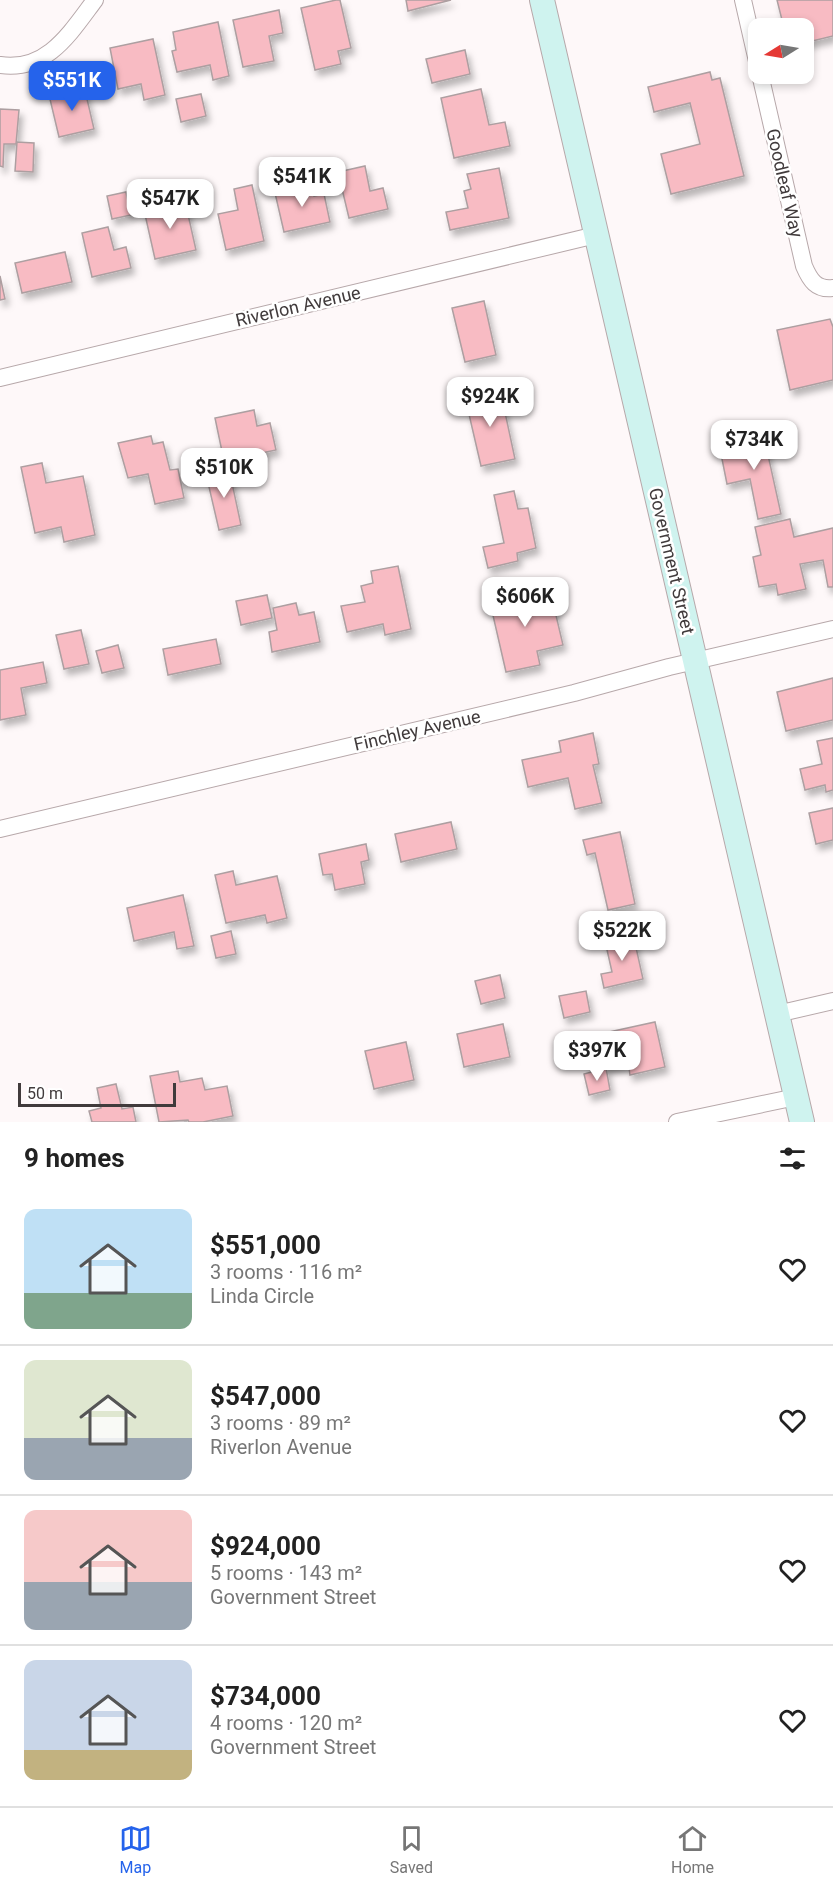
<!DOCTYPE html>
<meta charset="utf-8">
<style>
:root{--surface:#fff;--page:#f6f6f6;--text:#222;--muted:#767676;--line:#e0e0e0;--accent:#2563eb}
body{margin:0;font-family:Roboto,sans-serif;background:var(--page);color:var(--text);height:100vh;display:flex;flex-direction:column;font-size:22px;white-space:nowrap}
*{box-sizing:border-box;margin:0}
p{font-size:20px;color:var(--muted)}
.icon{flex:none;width:33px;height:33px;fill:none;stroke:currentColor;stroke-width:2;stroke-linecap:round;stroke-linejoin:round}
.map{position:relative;height:1122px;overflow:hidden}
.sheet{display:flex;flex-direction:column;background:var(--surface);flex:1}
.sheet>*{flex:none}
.needle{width:39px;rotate:259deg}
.controls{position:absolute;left:748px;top:18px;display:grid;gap:12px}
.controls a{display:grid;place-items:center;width:66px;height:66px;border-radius:12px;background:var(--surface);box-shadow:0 3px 9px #0003;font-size:30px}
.scale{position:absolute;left:18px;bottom:15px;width:158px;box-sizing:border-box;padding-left:6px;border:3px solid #413b3c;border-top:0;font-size:16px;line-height:21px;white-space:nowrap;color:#413b3c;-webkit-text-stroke:4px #fff;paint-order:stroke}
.price{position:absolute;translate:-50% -51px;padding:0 14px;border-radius:12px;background:#fff;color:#222;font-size:20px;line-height:39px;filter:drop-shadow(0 2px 3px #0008)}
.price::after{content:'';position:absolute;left:50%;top:36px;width:18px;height:14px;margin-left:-9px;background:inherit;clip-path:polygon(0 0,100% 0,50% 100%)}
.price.current{background:var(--accent);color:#fff}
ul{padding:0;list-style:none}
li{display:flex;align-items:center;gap:18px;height:150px;padding:0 24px}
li+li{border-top:2px solid var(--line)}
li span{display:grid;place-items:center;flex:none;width:168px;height:120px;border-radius:12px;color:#555}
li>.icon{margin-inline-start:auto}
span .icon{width:72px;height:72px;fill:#fffc;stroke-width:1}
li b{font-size:26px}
h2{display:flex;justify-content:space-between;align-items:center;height:72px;padding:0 24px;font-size:26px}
.menu{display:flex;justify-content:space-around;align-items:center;height:84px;border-top:2px solid var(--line);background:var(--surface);font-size:16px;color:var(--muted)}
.menu a{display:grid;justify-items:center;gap:3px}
.menu .current{color:var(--accent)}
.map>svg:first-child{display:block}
.building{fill:#f8bbc3;stroke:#ad9fa1;stroke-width:1.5;filter:url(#shadow)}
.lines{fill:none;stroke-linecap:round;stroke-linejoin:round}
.minor-casing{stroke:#b7a8aa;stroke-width:18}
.secondary-casing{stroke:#b7a8aa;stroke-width:26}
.minor{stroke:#fff;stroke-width:16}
.secondary{stroke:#cff3ef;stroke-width:24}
.labels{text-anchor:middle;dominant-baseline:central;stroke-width:5;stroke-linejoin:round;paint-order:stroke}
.street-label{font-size:18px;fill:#413b3c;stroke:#fff}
</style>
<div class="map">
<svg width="833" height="1122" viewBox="0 0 833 1122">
<defs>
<filter id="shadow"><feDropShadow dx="3.5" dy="6" stdDeviation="3" flood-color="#0004"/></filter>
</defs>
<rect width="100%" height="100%" fill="#fef8f9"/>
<!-- building -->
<g class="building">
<polygon points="336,0 340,0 351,48 338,51 341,64 315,70 301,8"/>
<polygon points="406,0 451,0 408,11"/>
<polygon points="777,0 833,0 833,36 804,43 804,28 784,28"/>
<polygon points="279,10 283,33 269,36 274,61 243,67 233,20"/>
<polygon points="218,22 229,76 213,80 210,65 177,72 172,51 176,50 173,32"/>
<polygon points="153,39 165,95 144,100 141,84 118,89 110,48"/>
<polygon points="465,50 470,74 432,83 426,59"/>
<polygon points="710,72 712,80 720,78 744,176 671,194 661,154 700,144 690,103 654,112 648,87"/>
<polygon points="84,86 94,129 59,137 49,95"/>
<polygon points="481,89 489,125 505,122 510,146 454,158 441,98"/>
<polygon points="201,94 206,116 181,122 176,99"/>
<polygon points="0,109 19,110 16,144 4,144 3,167 0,166"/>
<polygon points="17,142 34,143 33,172 15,171"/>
<polygon points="365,166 370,191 383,188 388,209 349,218 338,172"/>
<polygon points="499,168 509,218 450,230 446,212 468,208 464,191 471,189 467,174"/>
<polygon points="311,184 314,196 324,194 330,222 284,232 275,193"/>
<polygon points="252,185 264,241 226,250 218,214 238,210 234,189"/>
<polygon points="126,192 131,215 112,219 107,196"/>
<polygon points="185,201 196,250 155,259 144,210"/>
<polygon points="108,227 114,250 126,247 131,268 92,277 82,233"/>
<polygon points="65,252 72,282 22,293 15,263"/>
<polygon points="0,276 5,299 0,300"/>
<polygon points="484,301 496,355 465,362 452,308"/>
<polygon points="830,319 833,327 833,380 790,390 777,330"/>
<polygon points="500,389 515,459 481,466 465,397"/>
<polygon points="254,410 257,426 270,423 276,450 224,461 215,418"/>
<polygon points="770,428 774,445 766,446 781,514 758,519 750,479 727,484 721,454 742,449 739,435"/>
<polygon points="151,436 153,444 163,442 170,470 178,469 184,498 155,504 148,474 128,478 118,443"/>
<polygon points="42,463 46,483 83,476 95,535 64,542 61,527 35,533 21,467"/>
<polygon points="229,469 241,525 219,530 206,474"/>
<polygon points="514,491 518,509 528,508 536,548 517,553 518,561 488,568 483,547 504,543 494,495"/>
<polygon points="790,519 794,537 833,528 833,587 828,587 823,560 800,564 806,589 778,595 776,584 759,587 753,557 761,555 755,527"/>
<polygon points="398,566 411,629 385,635 383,624 347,632 341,606 365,602 361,586 373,583 371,571"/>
<polygon points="550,590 563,645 537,651 540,665 506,672 489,598 512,592 514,598"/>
<polygon points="267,595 272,618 241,625 236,601"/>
<polygon points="296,603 299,615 314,612 320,642 272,652 269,632 277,630 273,608"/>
<polygon points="81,630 89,664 64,669 56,635"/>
<polygon points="216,639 221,664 168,675 163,649"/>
<polygon points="118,645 124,668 102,673 96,651"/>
<polygon points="43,662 47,683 21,688 26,715 0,720 0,670"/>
<polygon points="833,678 833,720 786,731 777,692"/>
<polygon points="593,733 599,764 593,765 602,803 575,809 568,778 528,787 522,760 561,752 559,741"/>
<polygon points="833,738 833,790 826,792 825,785 805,790 800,769 822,764 817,741"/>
<polygon points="833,808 833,840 816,844 809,813"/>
<polygon points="451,822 457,849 401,862 395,834"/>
<polygon points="620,832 635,904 608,910 595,853 587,855 583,840"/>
<polygon points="366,844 369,860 361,862 365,884 335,890 332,874 323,875 319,854"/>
<polygon points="233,871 236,885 277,876 287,918 267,923 265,915 226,923 215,875"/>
<polygon points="183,895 194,946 177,949 174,932 134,941 127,908"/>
<polygon points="231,931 236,954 216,958 211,936"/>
<polygon points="633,934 643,979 604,988 601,974 612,972 605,941"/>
<polygon points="500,975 505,998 481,1004 475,981"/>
<polygon points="586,991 590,1012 564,1018 559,996"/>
<polygon points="655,1022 665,1067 630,1075 628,1063 603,1069 595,1035"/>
<polygon points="503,1024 510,1057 464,1067 457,1034"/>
<polygon points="406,1042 414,1080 374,1089 365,1051"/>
<polygon points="606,1068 610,1090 589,1095 584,1074"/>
<polygon points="178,1071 180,1082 202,1078 205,1090 227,1086 233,1116 203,1122 189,1122 188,1120 159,1122 150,1076"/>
<polygon points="116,1084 122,1109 133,1107 136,1122 92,1122 89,1111 101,1108 97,1088"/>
</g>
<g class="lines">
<!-- minor casing -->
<g class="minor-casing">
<g id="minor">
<polyline points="743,0 759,70"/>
<path d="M0,65c47,7 70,-32 95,-65"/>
<path d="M760,74l44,192c6,14 12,24 29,22"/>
<polyline points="0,378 596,235"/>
<polyline points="0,829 574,693 669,667 833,629"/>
<polyline points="777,1014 833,1001"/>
<polyline points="677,1122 796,1097"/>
</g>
</g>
<!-- secondary casing -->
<g class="secondary-casing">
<polyline id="secondary" points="542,0 802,1122"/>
</g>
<!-- minor -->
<use href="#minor" class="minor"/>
<!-- secondary -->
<use href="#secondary" class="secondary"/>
</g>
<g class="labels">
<!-- street labels -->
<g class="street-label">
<text transform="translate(785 183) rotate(77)">Goodleaf Way</text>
<text transform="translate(298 306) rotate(-13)">Riverlon Avenue</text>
<text transform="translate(672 561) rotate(77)">Government Street</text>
<text transform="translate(417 730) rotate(-13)">Finchley Avenue</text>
</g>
</g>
</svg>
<div class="controls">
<a><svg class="needle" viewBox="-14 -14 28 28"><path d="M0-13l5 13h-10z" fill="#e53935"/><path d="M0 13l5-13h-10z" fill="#767676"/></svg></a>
</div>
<div class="scale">50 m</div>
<b class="price current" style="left:72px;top:112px">$551K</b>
<b class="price" style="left:302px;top:208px">$541K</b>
<b class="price" style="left:170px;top:230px">$547K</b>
<b class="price" style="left:490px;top:428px">$924K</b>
<b class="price" style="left:754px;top:471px">$734K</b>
<b class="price" style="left:224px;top:499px">$510K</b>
<b class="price" style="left:525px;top:628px">$606K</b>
<b class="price" style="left:622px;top:962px">$522K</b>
<b class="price" style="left:597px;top:1082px">$397K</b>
</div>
<section class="sheet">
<h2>9 homes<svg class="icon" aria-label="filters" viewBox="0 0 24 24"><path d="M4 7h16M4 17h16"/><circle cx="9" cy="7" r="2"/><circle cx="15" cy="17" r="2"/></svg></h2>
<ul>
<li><span style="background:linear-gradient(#bfe0f5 70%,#7fa58c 0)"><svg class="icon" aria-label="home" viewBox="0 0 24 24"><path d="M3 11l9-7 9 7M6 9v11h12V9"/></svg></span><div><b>$551,000</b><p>3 rooms · 116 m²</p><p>Linda Circle</p></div><svg class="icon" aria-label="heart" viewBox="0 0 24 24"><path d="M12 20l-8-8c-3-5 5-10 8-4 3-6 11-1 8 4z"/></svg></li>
<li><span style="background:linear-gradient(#dfe7d0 65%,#9aa5b1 0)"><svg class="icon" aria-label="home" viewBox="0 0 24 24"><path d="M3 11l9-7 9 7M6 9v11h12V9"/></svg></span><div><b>$547,000</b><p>3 rooms · 89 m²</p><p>Riverlon Avenue</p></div><svg class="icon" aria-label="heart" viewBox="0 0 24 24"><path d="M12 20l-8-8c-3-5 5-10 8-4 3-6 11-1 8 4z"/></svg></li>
<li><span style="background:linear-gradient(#f6c9c9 60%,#9aa5b1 0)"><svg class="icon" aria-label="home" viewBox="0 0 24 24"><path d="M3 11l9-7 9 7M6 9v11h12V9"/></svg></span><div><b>$924,000</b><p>5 rooms · 143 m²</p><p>Government Street</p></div><svg class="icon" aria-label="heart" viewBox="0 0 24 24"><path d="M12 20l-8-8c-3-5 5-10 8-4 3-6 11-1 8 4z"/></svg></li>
<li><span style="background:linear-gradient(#c9d6e8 75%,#c2b280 0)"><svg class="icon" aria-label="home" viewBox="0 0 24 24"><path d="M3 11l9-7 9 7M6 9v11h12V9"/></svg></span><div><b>$734,000</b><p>4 rooms · 120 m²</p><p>Government Street</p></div><svg class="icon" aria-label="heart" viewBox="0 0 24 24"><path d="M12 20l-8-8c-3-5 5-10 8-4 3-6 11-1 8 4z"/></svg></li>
</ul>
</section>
<nav class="menu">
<a class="current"><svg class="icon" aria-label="map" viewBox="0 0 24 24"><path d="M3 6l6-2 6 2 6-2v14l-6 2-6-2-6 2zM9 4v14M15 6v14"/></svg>Map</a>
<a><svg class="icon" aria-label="saved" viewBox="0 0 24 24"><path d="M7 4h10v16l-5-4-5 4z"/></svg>Saved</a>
<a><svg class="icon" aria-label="home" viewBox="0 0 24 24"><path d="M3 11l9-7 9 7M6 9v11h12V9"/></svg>Home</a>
</nav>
